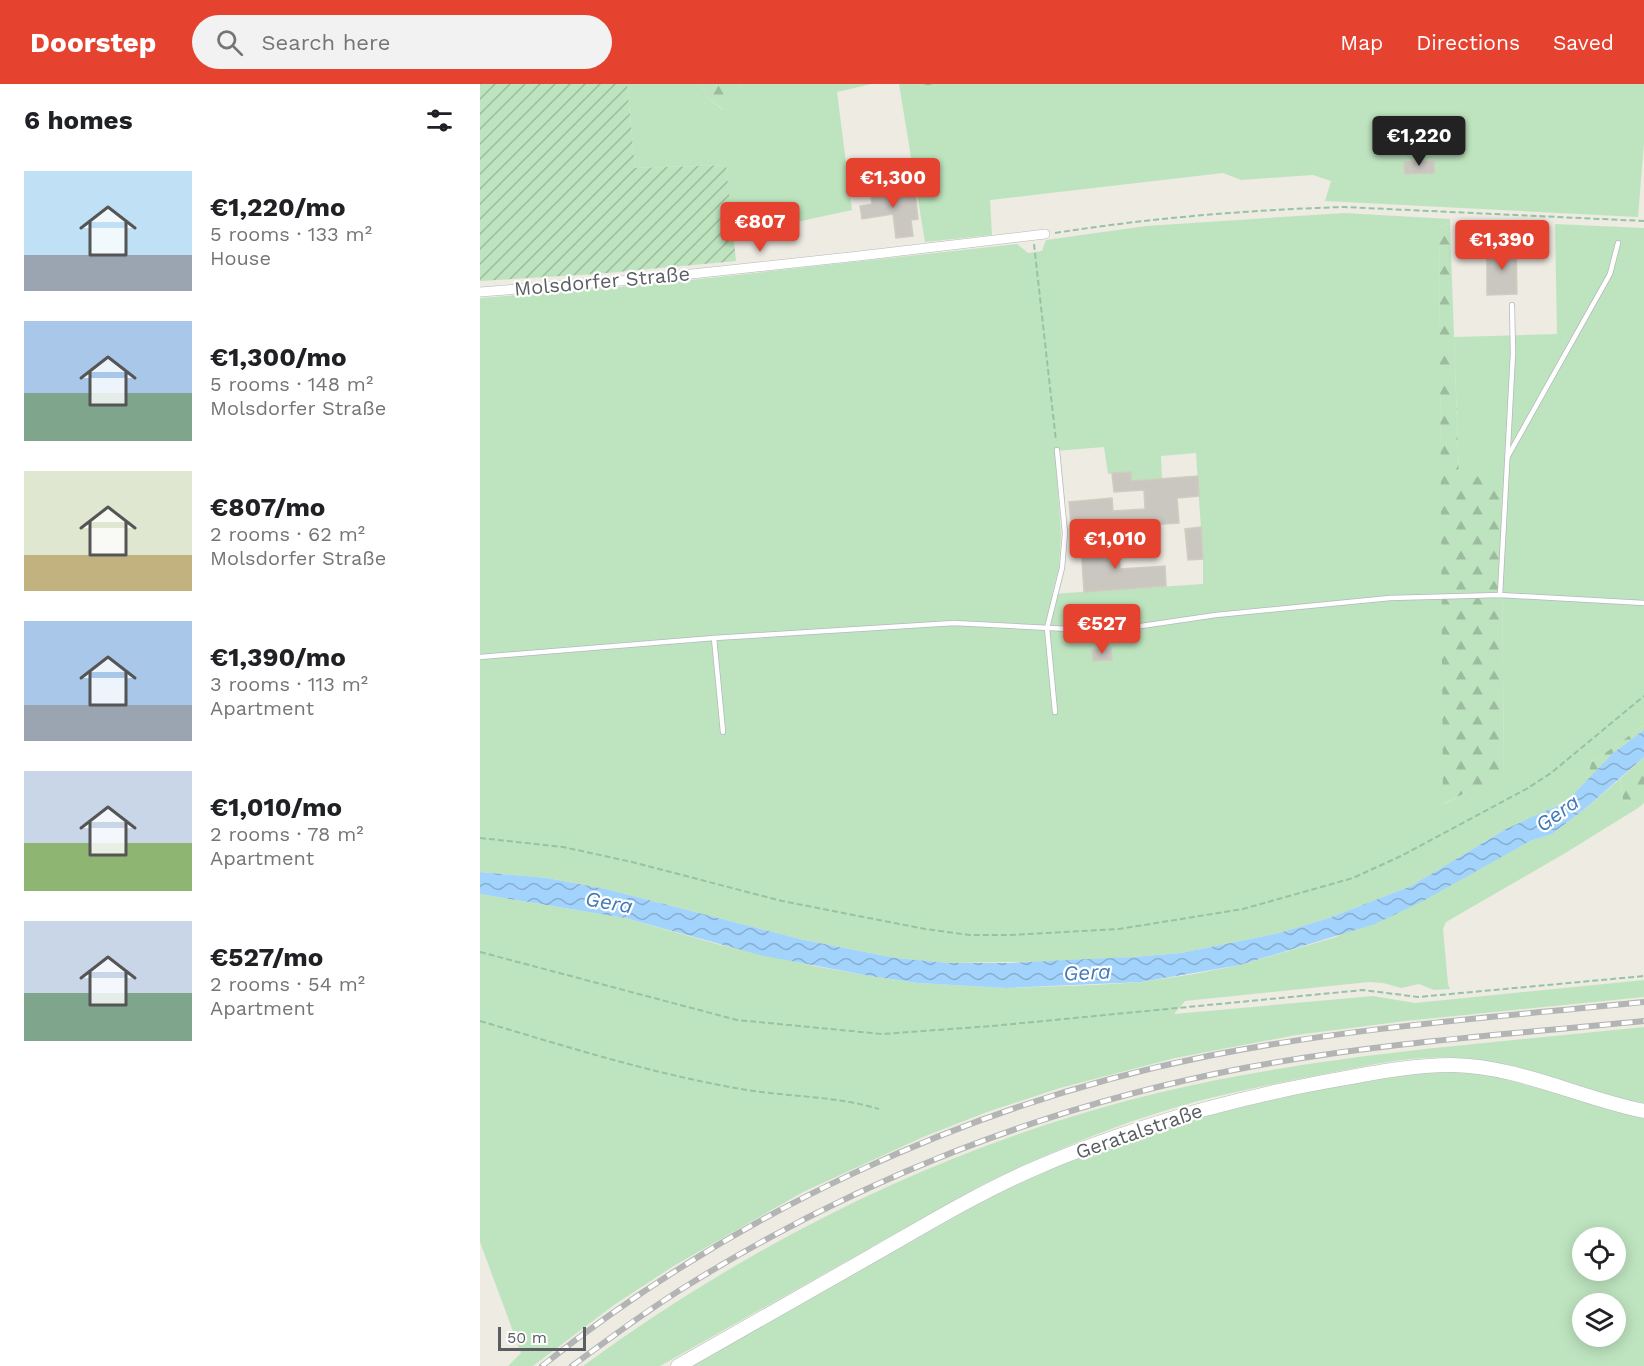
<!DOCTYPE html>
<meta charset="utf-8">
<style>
:root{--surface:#fff;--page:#f2f2f2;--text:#202124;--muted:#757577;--accent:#e54230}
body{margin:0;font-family:"Work Sans",sans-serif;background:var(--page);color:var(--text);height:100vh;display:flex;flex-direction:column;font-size:22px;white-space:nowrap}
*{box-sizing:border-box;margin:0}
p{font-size:20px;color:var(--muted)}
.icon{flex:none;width:33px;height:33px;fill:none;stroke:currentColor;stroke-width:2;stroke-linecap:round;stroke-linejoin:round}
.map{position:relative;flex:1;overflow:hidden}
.side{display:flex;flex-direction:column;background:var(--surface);width:480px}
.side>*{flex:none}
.buttons{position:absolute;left:1092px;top:1143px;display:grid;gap:12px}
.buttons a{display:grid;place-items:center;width:54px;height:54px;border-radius:50%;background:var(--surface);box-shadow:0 3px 15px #0003;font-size:30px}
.scale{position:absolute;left:18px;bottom:15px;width:88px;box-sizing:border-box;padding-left:6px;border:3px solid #5a5e62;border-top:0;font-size:16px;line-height:21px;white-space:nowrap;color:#5a5e62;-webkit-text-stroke:4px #fff;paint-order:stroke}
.price{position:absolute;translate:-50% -51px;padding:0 14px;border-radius:6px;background:var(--accent);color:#fff;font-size:20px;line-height:39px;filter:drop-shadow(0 2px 3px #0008)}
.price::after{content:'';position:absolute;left:50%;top:36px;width:18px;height:14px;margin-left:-9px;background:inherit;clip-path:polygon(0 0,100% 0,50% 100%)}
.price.active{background:#222;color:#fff}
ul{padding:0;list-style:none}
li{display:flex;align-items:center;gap:18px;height:150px;padding:0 24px}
li span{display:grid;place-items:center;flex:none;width:168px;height:120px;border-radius:0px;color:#555}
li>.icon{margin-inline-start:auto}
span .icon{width:72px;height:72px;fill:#fffc;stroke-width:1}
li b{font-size:26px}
h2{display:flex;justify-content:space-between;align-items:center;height:72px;padding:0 24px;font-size:26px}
header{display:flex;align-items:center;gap:36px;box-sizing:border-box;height:84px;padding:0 30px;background:var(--accent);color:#fff}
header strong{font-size:28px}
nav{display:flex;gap:33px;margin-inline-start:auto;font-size:21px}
.search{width:420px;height:54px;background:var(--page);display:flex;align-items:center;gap:15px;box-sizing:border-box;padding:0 21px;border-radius:33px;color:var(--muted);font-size:22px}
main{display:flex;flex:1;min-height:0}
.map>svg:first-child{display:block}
.green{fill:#bee4bf;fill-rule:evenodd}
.forest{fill:url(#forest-firs)}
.garden{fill:url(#garden-furrows)}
.water{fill:url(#water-waves)}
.building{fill:#cac7c1;stroke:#d1ccc0;stroke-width:1.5}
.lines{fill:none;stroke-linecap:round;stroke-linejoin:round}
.lane-casing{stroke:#b5b8bc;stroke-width:6}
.street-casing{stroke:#b5b8bc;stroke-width:10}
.secondary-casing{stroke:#b6b9be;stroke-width:15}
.path{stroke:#96c3a4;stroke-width:2;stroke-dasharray:6 3;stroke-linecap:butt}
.lane{stroke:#fff;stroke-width:4.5}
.street{stroke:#fff;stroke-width:9}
.secondary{stroke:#fff;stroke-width:14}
.rail-casing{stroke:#b3b4b4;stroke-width:6}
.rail{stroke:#fff;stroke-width:4;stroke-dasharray:11;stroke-linecap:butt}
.labels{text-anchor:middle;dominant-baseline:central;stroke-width:4.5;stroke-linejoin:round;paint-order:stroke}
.street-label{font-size:20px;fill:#5a5e62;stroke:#fff}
.water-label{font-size:21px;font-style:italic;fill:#4279b7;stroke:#fff}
</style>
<header>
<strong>Doorstep</strong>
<div class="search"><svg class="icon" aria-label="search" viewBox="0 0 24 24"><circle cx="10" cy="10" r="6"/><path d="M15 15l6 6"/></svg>Search here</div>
<nav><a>Map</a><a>Directions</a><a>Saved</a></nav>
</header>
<main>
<section class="side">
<h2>6 homes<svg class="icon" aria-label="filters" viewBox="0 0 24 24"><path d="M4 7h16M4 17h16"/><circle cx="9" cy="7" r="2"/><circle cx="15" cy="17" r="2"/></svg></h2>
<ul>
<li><span style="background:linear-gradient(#bfe0f5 70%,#9aa5b1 0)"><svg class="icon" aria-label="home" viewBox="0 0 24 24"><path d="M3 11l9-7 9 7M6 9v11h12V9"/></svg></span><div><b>€1,220/mo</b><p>5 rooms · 133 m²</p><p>House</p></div></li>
<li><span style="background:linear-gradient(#a9c7e8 60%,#7fa58c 0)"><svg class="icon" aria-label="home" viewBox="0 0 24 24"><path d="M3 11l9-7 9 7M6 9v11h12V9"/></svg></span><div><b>€1,300/mo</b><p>5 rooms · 148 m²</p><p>Molsdorfer Straße</p></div></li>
<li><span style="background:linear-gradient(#dfe7d0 70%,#c2b280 0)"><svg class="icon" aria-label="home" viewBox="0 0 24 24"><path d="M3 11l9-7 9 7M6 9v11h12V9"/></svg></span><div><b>€807/mo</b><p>2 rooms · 62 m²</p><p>Molsdorfer Straße</p></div></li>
<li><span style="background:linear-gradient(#a9c7e8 70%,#9aa5b1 0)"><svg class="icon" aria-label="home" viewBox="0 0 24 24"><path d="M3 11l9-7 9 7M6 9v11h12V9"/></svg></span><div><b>€1,390/mo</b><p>3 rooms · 113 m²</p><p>Apartment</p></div></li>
<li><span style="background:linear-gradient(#c9d6e8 60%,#8fb573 0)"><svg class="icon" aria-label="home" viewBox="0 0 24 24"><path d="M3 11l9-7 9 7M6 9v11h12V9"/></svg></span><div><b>€1,010/mo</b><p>2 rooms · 78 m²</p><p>Apartment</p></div></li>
<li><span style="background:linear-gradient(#c9d6e8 60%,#7fa58c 0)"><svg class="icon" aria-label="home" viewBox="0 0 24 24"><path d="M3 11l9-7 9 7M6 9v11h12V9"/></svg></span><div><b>€527/mo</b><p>2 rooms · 54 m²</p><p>Apartment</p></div></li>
</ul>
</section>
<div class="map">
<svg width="1164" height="1282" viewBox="0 0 1164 1282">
<defs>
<pattern id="forest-firs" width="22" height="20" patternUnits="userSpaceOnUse" patternTransform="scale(1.5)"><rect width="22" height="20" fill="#bee4bf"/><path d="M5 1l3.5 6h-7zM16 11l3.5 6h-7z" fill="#9dbc9f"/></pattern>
<pattern id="garden-furrows" width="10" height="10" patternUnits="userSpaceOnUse" patternTransform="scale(1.5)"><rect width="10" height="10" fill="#bee4bf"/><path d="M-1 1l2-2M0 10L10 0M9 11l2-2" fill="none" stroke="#9dbc9f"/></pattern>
<pattern id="water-waves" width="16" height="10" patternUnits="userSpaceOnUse" patternTransform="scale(1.5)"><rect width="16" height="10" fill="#a2d3fd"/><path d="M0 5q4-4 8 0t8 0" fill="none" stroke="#87aed0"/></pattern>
</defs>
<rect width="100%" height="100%" fill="#edebe2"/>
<!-- green -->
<g class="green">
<polygon points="147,0 220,0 229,15 243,26 262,0 392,0 357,8 372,126 252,152 246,81 155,84"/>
<polygon points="419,0 1164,0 1164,59 1158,133 845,117 851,97 833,91 761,96 743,89 510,116 512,151 445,158"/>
<path d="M864,129l106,6v5l-11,3 5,577 60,-31 -3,-296h-42l-5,-140 103,-3 -2,-110 89,4v497l-53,38 -4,18 -18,18 -34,18 -29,12 -95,57 -82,32 -50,15 -98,20 -48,4 -63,4 -121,2 -53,-5 -92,-18 -198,-51 -59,-11 -67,-6v-574l165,-13 372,-41 11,9 14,-2 4,-11 100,-14zM624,363l4,27 22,-2 1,9 31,-2 -1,-23 35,-3 7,106v25l-151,10 7,-27 2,-33 -6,-83z"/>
<polygon points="1140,695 1143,716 1158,724 1087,768 966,838 963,845 968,900 970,905 954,906 939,900 921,904 903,899 889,898 705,917 694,930 893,912 935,919 1164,896 1164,913 925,937 816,951 695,974 580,1004 507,1028 443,1053 323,1108 192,1183 134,1221 53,1282 28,1282 41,1269 0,1158 0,810 145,834 237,860 334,882 390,892 438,899 526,904 614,901 661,898 714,890 760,881 856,853 1050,757 1072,750 1106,724"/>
<path d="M1164,943v78c-16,-4 -33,-7 -49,-12 -49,-14 -87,-32 -140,-35 -43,-3 -89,8 -131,16 -50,10 -101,19 -150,34 -66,19 -129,47 -190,76l-324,182h-77c200,-146 421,-249 666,-292 130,-24 263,-33 395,-47z"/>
<path d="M973,987l40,5 151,41v249h-953l301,-170c95,-47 195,-78 298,-100 54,-12 108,-22 163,-25zM1102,1154h34v32h-34zM1102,1220h34v32h-34z"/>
</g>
<!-- forest -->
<g class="forest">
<polygon points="220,0 262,0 244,26 229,15"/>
<polygon points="970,140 979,393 1021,392 1024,690 963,720 959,143"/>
<polygon points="1164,641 1164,646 1133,669 1107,697 1111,679"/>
<polygon points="1164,673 1164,719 1158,724 1143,716 1140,695"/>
</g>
<!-- garden -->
<polygon class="garden" points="0,0 147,0 155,84 246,81 256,177 116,190 0,197"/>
<!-- water -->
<polygon class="water" points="1164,646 1164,673 1106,724 1072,750 1050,757 943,817 895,840 760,881 661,898 526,904 438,899 390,892 280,871 145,834 0,810 0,788 67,794 126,805 324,856 416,874 469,879 528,879 653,873 701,869 799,849 849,834 931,802 1026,745 1079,721 1089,715 1133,669"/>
<!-- building -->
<g class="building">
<polygon points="954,77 954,89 925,90 924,78"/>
<polygon points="400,98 401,111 435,107 438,135 431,136 433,152 416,154 413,130 382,135 380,122 392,120 389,100"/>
<polygon points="1036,163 1037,210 1007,211 1007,164"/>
<polygon points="651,388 651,397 718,392 719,412 697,414 699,439 652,442 651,435 591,440 589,418 632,414 633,427 665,425 664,406 634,408 632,389"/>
<polygon points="721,443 723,475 708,476 705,445"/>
<polygon points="638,457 640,485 685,482 686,502 604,508 601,460"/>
<polygon points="631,564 632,576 613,577 612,566"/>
</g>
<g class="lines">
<!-- lane casing -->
<g class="lane-casing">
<g id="lane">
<polyline points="1028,372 1130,190 1138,159"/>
<polyline points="1020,511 1033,269 1032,221"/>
<polyline points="234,554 243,648"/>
<polyline points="0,573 234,554 474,539 627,547 736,531 910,514 1020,511 1164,519"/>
<polyline points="575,628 567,544 582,484 585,449 577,366"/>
</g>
</g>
<!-- street casing -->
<g class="street-casing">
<polyline id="street" points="0,208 165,195 379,172 565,150"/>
</g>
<!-- secondary casing -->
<g class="secondary-casing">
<path id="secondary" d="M198,1282c65,-37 130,-74 195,-111 51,-29 102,-60 156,-84 90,-40 187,-68 284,-87 45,-8 92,-19 139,-19 66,1 128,33 192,46"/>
</g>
<!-- path -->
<g class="path">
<polyline points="445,0 452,0"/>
<path d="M575,149c95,-15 192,-23 289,-26l300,14"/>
<polyline points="554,160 576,357"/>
<polyline points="0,754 83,763 152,778 302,817 445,845 490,851 529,851 639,845 763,825 873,794 921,772 1048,704 1071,689 1164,612"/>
<polyline points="0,868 257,936 402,950 512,942 883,906 938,913 1164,892"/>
<path d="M0,937c88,26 176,54 267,69 44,7 89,6 132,19"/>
</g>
<!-- lane -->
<use href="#lane" class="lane"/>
<!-- street -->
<use href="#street" class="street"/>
<!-- secondary -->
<use href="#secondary" class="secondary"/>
<!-- rail casing -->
<g class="rail-casing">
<g id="rail">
<path d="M62,1282c192,-153 426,-262 666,-310 144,-29 291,-39 436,-54"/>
<path d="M92,1282c37,-27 74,-55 113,-79 171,-107 361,-181 559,-219 132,-25 267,-34 400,-47"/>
</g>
</g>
<!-- rail -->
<use href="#rail" class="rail"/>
</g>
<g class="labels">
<!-- street labels -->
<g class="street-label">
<text transform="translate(122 197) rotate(-5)">Molsdorfer Straße</text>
<text transform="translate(659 1047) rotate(-19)">Geratalstraße</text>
</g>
<!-- water labels -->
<g class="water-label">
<text transform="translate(1077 729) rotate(-36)">Gera</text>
<text transform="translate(129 818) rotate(10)">Gera</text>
<text transform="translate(607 888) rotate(-3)">Gera</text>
</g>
</g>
</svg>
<div class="buttons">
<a><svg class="icon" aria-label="locate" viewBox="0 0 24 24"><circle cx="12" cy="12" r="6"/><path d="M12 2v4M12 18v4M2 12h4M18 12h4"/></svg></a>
<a><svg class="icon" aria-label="layers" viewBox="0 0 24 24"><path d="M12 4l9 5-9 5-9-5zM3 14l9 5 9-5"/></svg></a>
</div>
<div class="scale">50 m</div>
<b class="price active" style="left:939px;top:83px">€1,220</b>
<b class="price" style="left:413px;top:125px">€1,300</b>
<b class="price" style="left:280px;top:169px">€807</b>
<b class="price" style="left:1022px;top:187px">€1,390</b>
<b class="price" style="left:635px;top:486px">€1,010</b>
<b class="price" style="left:622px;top:571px">€527</b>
</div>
</main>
